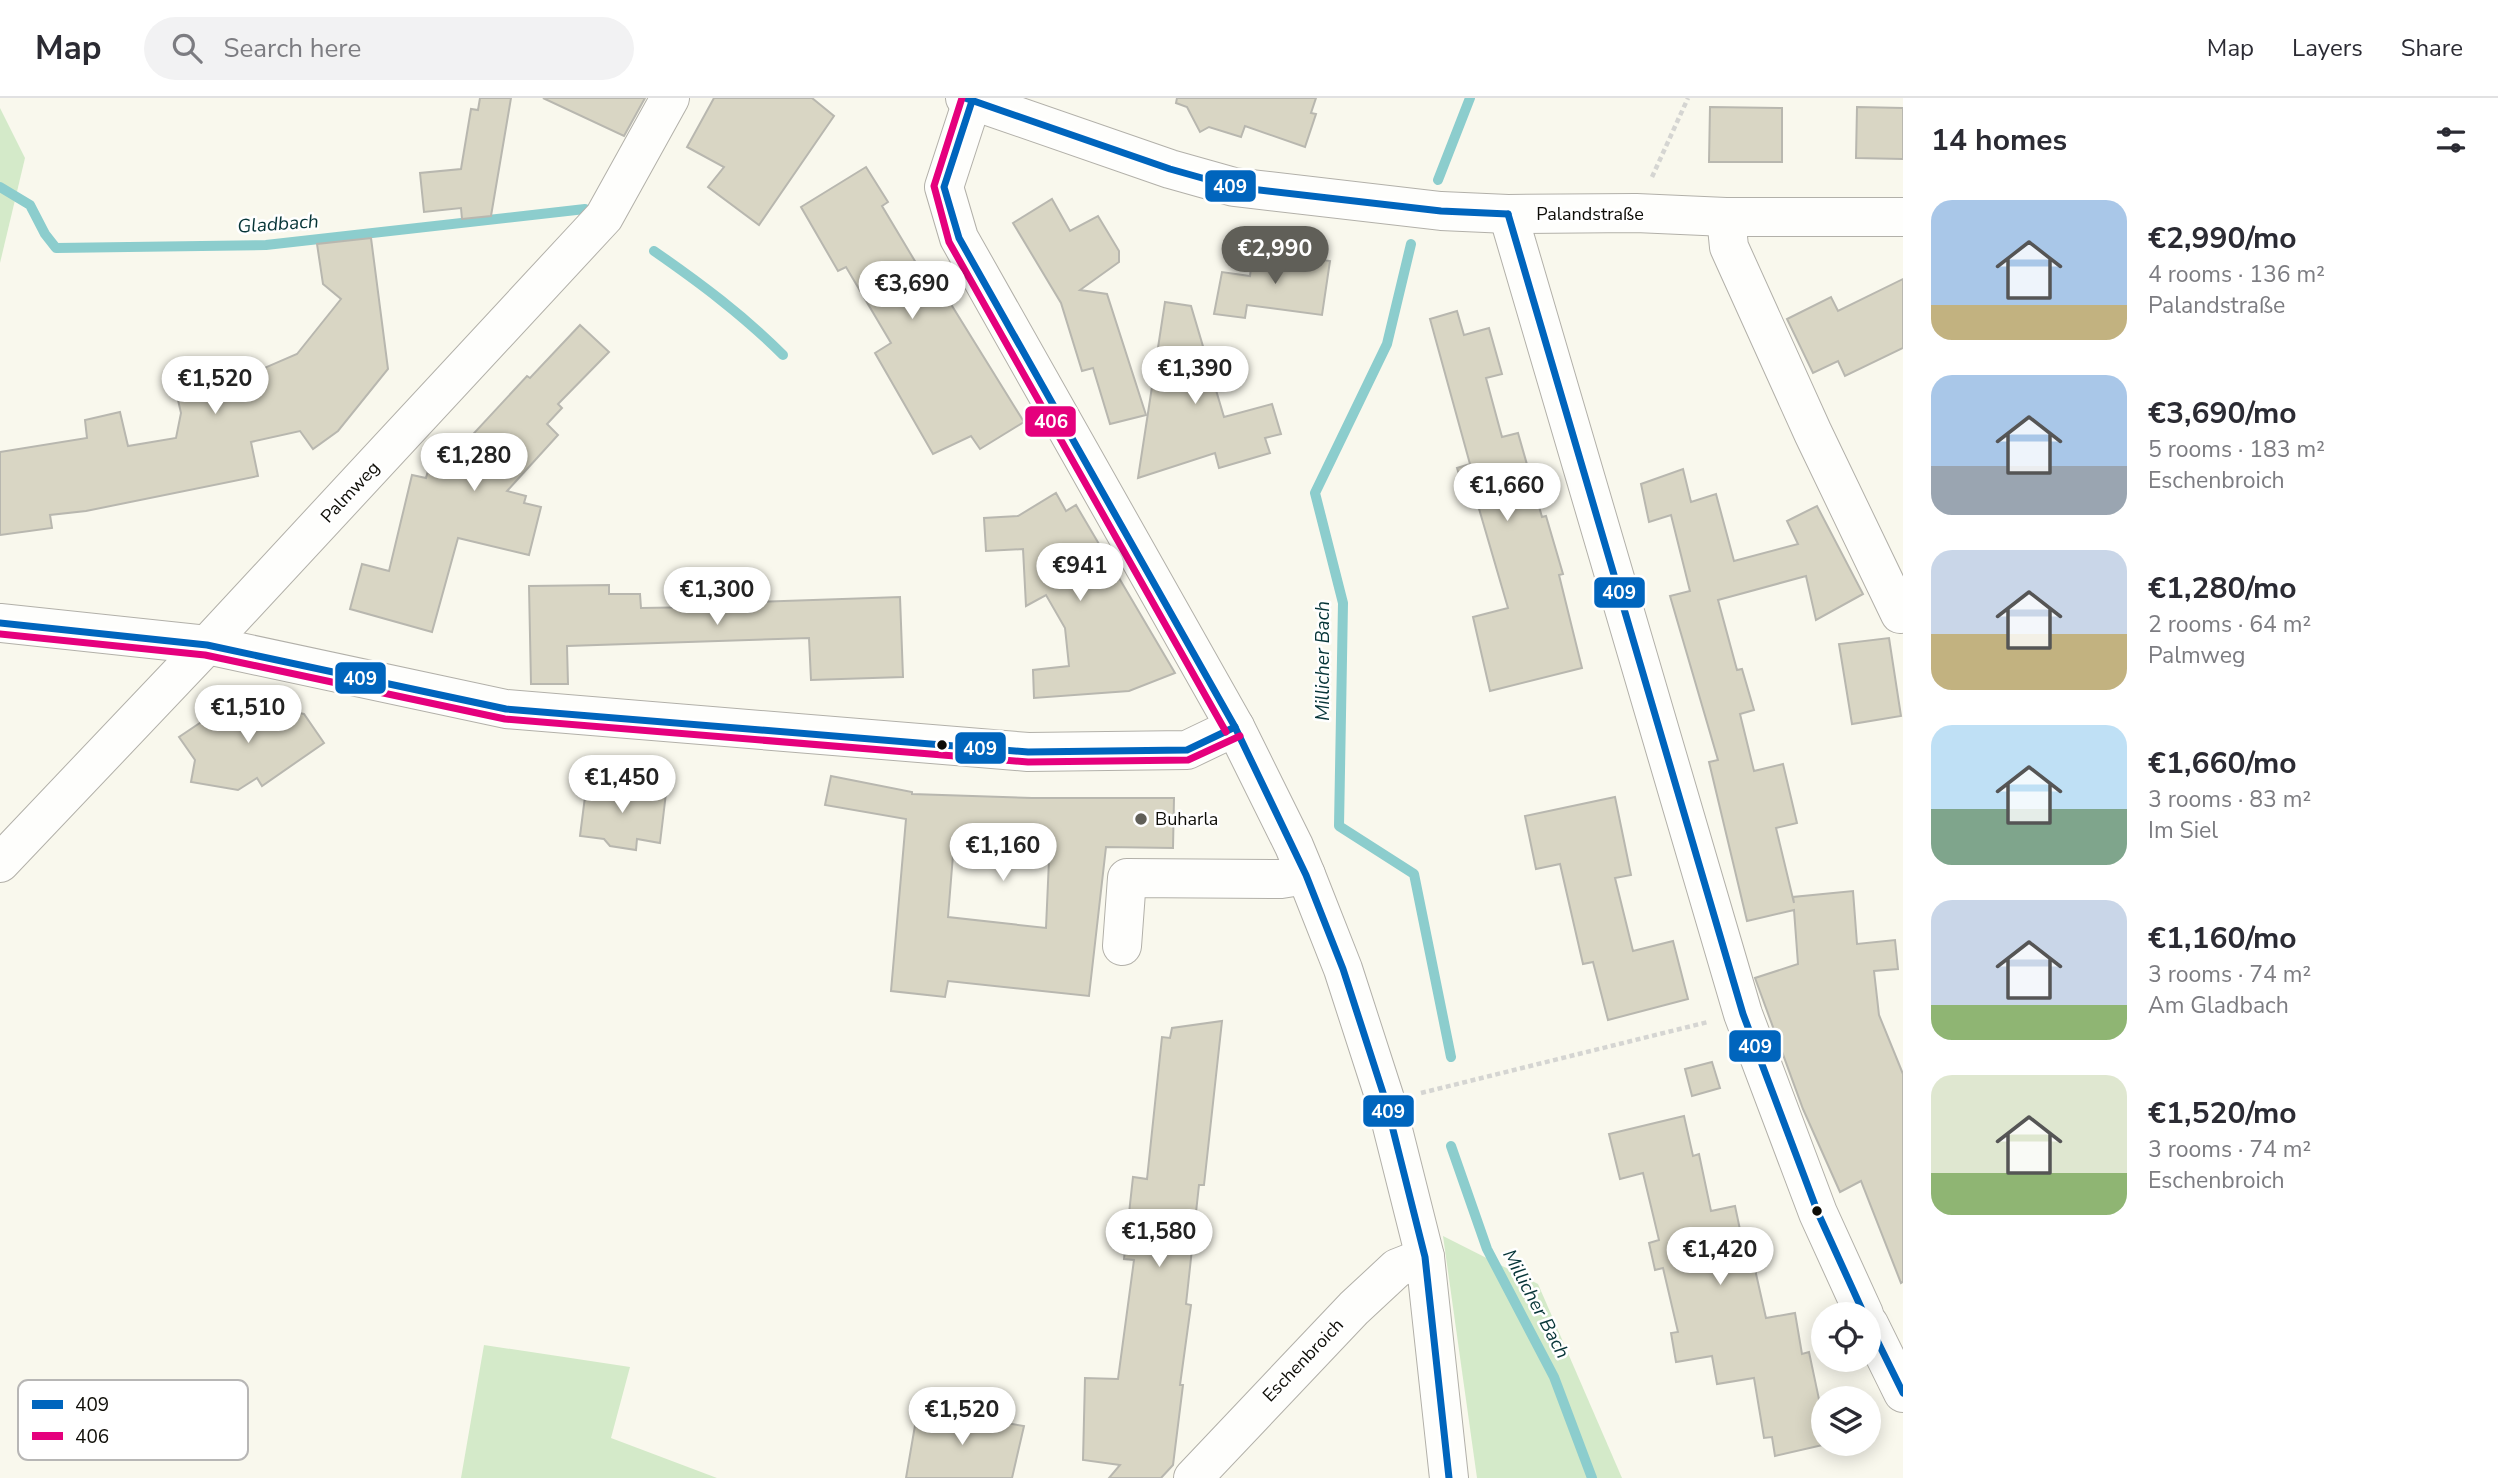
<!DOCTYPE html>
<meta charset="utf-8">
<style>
:root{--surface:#fff;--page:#f2f2f3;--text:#2b2b33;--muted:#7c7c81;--line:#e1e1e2;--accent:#605f58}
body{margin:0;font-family:"Nunito Sans",sans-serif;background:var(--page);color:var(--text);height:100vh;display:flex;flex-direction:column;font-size:26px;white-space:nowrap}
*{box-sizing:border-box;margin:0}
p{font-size:23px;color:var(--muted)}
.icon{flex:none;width:38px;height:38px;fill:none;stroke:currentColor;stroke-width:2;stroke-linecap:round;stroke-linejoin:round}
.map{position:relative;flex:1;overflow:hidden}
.side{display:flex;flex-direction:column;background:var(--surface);width:595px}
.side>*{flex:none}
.controls{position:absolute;left:1811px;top:1204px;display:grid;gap:14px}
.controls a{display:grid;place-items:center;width:70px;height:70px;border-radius:50%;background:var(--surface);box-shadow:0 4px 18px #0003;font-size:35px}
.price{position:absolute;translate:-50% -60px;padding:0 16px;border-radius:24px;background:#fff;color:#222;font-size:23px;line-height:46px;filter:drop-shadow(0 2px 4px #0008)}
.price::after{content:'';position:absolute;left:50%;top:42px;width:21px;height:16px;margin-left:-10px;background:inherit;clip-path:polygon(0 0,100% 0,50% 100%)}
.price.selected{background:var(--accent);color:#fff}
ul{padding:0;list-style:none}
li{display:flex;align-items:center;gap:21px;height:175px;padding:0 28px}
li span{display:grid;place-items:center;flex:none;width:196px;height:140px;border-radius:21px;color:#555}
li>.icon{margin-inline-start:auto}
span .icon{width:84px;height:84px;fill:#fffc;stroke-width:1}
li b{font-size:30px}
h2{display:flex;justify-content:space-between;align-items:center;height:84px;padding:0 28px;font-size:30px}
header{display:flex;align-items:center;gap:42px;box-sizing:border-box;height:98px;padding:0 35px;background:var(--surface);border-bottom:2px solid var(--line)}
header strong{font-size:33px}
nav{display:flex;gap:38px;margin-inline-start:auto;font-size:24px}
.search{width:490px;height:63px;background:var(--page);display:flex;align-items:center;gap:18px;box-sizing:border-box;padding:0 24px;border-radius:38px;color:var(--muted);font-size:26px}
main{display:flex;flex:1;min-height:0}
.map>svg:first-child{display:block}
.green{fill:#d4eac9}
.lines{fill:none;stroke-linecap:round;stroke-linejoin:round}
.stream{stroke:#8ccdcd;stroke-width:10}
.building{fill:#d9d6c4;stroke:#b8b7af;stroke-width:2;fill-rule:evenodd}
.minor-casing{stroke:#b2b0a9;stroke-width:40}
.major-casing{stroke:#b2b0a9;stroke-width:40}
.path{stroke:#d5d5d2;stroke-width:4.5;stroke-dasharray:5 3.5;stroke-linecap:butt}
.minor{stroke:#fefefc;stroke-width:38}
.major{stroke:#fefefc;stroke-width:38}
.bus-1-casing{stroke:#fff;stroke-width:12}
.bus-2-casing{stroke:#fff;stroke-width:12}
.bus-1{stroke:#0065bd;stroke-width:7}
.bus-2{stroke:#e5007d;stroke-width:7}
.bus-dot{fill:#0e0d07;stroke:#fff;stroke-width:2.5}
.poi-dot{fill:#605f58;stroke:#fff;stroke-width:2.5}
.labels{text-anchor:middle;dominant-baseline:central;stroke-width:5;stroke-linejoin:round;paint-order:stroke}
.street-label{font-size:18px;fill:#0e0d07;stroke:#fff}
.poi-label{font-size:18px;fill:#0e0d07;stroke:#fff;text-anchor:start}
.water-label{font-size:19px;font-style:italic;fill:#063538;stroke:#fff}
.key{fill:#fff;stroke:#b7b6b5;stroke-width:2}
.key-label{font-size:19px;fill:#0e0d07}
.line-badge{stroke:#fff;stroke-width:2.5}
.badge-label{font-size:19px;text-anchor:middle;font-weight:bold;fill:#fff}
</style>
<header>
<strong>Map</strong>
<div class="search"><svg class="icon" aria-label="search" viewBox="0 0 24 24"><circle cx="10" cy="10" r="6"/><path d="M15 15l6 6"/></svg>Search here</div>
<nav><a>Map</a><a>Layers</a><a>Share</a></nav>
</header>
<main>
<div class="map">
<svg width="1903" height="1380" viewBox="0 0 1903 1380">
<rect width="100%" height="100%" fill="#f9f8ed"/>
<!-- green -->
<g class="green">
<polygon points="0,10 25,60 0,165"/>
<polygon points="1443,1138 1538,1186 1622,1380 1477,1380"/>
<polygon points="484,1247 630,1269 611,1340 717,1380 461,1380"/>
</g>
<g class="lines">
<!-- stream -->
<g class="stream">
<polyline points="1438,82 1470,0"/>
<polyline points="0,89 30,107 45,136 56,150 266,147 585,111"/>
<polyline points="1411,146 1387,246 1315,395 1343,505 1339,728 1414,776 1451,959"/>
<path d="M654,153c46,32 89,64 129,104"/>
<polyline points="1451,1048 1487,1151 1554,1279 1592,1380"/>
</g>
</g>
<!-- building -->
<g class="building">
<polygon points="480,0 511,0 491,118 462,121 461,110 424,114 420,75 461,71 471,11 478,12"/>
<polygon points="543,0 645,0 624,38"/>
<polygon points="714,0 812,0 834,18 759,127 708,89 724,69 687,49"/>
<polygon points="1177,0 1316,0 1311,15 1316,16 1305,49 1245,28 1241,39 1209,29 1200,34 1187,9 1176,5"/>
<polygon points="1710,9 1782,10 1782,64 1709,64"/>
<polygon points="1857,9 1903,10 1903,61 1856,60"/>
<polygon points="866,69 888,104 882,108 937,200 944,195 1024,324 980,351 971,338 933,356 875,255 891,245 846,169 838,173 801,109"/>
<polygon points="1052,101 1070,133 1098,118 1119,153 1119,164 1080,192 1107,196 1146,317 1110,326 1093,270 1082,273 1061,205 1013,125"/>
<polygon points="371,140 388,271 338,333 313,351 300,333 251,344 258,378 86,413 50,417 52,430 0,437 0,354 87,340 85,322 120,314 128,348 176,340 181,315 178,302 234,290 232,284 297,256 341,201 323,186 317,146"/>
<polygon points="1253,152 1330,163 1322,217 1247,207 1245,220 1214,216 1222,174 1250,178"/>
<polygon points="1903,181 1903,250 1845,278 1838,263 1813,275 1787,221 1831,199 1838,213"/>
<polygon points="1165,204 1191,208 1224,319 1272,306 1281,336 1265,340 1270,355 1219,370 1215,355 1138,380"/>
<polygon points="1457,213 1464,237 1489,230 1502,276 1486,280 1502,339 1518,335 1542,419 1546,418 1563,476 1559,477 1582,570 1490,593 1473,519 1508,510 1475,397 1466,400 1457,370 1470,366 1430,221"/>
<polygon points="580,227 609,254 558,306 562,310 547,326 558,337 507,393 526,398 524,405 541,409 529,457 458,440 432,534 350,511 362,466 389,473 412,377 426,380 433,354 450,358 454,343 465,345 527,278 530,280"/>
<polygon points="1683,371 1691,404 1716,396 1734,463 1798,446 1787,423 1817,408 1863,496 1816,522 1806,478 1718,502 1737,572 1742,571 1754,612 1740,616 1754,673 1783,666 1797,725 1776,730 1794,805 1793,799 1853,793 1857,846 1895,842 1898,871 1874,873 1879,917 1903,976 1903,1184 1901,1185 1861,1083 1840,1094 1803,1011 1755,880 1798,866 1794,812 1747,823 1709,664 1718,662 1670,498 1690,493 1671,417 1649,424 1641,386"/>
<polygon points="1056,395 1066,413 1076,407 1175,575 1129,593 1034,600 1033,572 1069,568 1065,530 1046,497 1026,508 1023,451 986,453 984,420 1018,418"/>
<polygon points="757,485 757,504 900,499 903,579 811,582 809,540 567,548 568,586 531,586 529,488 609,487 609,496 640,496 641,510 703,509 702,487"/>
<polygon points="1889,540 1901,618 1852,626 1839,546"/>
<polygon points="234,602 304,616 324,645 262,688 257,680 238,692 191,684 195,662 179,639"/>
<path d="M831,678l81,16v2l120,4h142l-1,50 -67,-1 -17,149 -141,-15 -3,16 -54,-6 15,-172 -81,-14zM953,757l96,5 -3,68 -98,-11z"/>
<polygon points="587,683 666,695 660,745 637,741 636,752 610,748 604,741 580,738"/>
<polygon points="1615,699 1631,777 1615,780 1633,853 1673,843 1688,901 1608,922 1593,864 1583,866 1560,766 1536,771 1525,718"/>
<polygon points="1222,923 1204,1087 1199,1087 1186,1206 1191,1207 1180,1287 1183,1287 1173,1367 1161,1380 1109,1380 1120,1367 1083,1362 1085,1280 1118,1281 1134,1162 1124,1161 1133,1079 1147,1081 1162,939 1170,940 1172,930"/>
<polygon points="1712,964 1720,990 1692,998 1685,971"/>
<polygon points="1684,1018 1693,1058 1699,1056 1711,1113 1735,1108 1746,1160 1752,1158 1766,1220 1795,1215 1802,1256 1809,1254 1824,1325 1824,1346 1827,1346 1775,1358 1772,1339 1764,1340 1754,1280 1717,1286 1712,1258 1676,1264 1671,1235 1678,1234 1663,1170 1655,1172 1649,1145 1659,1142 1643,1075 1620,1081 1609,1036"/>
<polygon points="918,1310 1024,1328 1012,1380 906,1380"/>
</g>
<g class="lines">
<!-- minor casing -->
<g class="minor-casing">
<g id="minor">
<polyline points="972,3 944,89 959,140 1235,629 1294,748 1306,777 1343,871 1386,1004 1425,1159 1449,1380"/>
<polyline points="1508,116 1743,916 1818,1115 1864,1216"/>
<polyline points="1726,119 1729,149 1813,335 1900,516"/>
<polyline points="0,525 207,547 506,611 1028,654 1187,652 1235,629"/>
<polyline points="0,765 207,547 604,119 670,0"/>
<polyline points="1122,848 1127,780 1281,781 1306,777"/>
<polyline points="1869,1226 1903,1295"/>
<polyline points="1193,1380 1354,1210 1397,1170 1425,1159"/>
</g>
</g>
<!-- major casing -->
<g class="major-casing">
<polyline id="major" points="965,0 1170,71 1234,89 1441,113 1508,116 1636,115 1726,119 1903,119"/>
</g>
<!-- path -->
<g class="path">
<polyline points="1652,79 1688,0"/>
<polyline points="1421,995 1708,924"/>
</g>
<!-- minor -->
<use href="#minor" class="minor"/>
<!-- major -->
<use href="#major" class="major"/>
<!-- bus-1 casing -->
<g class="bus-1-casing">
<g id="bus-1">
<polyline points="965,0 1170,71 1234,89 1441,113 1508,116"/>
<polyline points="972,3 944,89 959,140 1235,629 1306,777 1343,871 1386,1004 1425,1159 1449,1380"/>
<polyline points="1508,116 1743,916 1818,1115 1864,1216"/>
<polyline points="0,525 207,547 506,611 1028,654 1187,652 1235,629"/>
<polyline points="1869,1226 1903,1295"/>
</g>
</g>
<!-- bus-2 casing -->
<g class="bus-2-casing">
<g id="bus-2">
<polyline points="962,0 934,88 949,144 1226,634"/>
<polyline points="0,536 205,557 505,621 1028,664 1188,662 1240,638"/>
</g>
</g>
<!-- bus-1 -->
<use href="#bus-1" class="bus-1"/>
<!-- bus-2 -->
<use href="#bus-2" class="bus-2"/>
</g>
<!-- markers -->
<g class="bus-dot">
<circle cx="942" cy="647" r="6"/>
<circle cx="1817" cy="1113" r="6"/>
</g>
<circle class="poi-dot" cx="1141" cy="721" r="7"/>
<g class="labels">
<!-- street labels -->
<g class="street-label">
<text x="1590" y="116">Palandstraße</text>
<text transform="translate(350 394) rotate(-47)">Palmweg</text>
<text transform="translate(1303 1262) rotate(-46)">Eschenbroich</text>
</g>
<!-- poi labels -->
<g class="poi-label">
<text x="1155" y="721">Buharla</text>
</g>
<!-- water labels -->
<g class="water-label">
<text transform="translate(278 126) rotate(-4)">Gladbach</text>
<text transform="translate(1323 563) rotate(-90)">Millicher Bach</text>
<text transform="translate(1536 1206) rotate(62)">Millicher Bach</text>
</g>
</g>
<!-- legend -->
<rect x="18" y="1282" width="230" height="80" rx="10" class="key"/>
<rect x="32" y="1302" width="31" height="9" fill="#0065bd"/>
<rect x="32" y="1334" width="31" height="8" fill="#e5007d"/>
<g class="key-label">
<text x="75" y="1313">409</text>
<text x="75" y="1345">406</text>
</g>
<g class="line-badge">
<rect x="1204" y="71" width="53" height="34" rx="7" fill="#0065bd"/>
<rect x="1024" y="307" width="53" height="33" rx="7" fill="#e5007d"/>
<rect x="1593" y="478" width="53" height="33" rx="7" fill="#0065bd"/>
<rect x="334" y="563" width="53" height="34" rx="7" fill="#0065bd"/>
<rect x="954" y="633" width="53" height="34" rx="7" fill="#0065bd"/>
<rect x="1728" y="931" width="54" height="34" rx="7" fill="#0065bd"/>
<rect x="1362" y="996" width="53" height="34" rx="7" fill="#0065bd"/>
</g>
<g class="badge-label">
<text x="1230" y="95">409</text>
<text x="1051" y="330">406</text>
<text x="1619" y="501">409</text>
<text x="360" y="587">409</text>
<text x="980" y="657">409</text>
<text x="1755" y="955">409</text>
<text x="1388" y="1020">409</text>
</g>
</svg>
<div class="controls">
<a><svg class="icon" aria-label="locate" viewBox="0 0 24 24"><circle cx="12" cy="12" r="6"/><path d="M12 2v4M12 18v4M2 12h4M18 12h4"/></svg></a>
<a><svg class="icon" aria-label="layers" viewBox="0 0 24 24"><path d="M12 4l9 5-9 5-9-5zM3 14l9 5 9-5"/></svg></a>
</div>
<b class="price selected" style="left:1275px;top:188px">€2,990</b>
<b class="price" style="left:912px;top:223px">€3,690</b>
<b class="price" style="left:1195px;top:308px">€1,390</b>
<b class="price" style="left:215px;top:318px">€1,520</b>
<b class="price" style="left:474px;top:395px">€1,280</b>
<b class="price" style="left:1507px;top:425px">€1,660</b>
<b class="price" style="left:1080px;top:505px">€941</b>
<b class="price" style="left:717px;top:529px">€1,300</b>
<b class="price" style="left:248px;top:647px">€1,510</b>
<b class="price" style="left:622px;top:717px">€1,450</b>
<b class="price" style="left:1003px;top:785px">€1,160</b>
<b class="price" style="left:1159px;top:1171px">€1,580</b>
<b class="price" style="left:1720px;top:1189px">€1,420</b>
<b class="price" style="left:962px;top:1349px">€1,520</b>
</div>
<section class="side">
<h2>14 homes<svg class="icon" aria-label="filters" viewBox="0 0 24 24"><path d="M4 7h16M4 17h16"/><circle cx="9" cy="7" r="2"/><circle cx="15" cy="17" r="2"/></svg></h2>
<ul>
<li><span style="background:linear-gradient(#a9c7e8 75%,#c2b280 0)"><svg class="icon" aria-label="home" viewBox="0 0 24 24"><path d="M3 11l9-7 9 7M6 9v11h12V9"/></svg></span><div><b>€2,990/mo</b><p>4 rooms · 136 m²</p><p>Palandstraße</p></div></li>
<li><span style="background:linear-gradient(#a9c7e8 65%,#9aa5b1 0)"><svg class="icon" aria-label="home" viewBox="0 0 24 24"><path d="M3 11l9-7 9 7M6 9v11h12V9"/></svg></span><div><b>€3,690/mo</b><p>5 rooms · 183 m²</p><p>Eschenbroich</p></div></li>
<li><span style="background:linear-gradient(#c9d6e8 60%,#c2b280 0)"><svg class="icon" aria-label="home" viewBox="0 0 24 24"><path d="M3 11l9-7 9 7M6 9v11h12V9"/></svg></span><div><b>€1,280/mo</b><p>2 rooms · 64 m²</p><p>Palmweg</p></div></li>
<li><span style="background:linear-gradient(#bfe0f5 60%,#7fa58c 0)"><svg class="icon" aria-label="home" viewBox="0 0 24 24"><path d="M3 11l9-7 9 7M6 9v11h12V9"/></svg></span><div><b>€1,660/mo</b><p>3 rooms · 83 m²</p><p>Im Siel</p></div></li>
<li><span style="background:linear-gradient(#c9d6e8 75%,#8fb573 0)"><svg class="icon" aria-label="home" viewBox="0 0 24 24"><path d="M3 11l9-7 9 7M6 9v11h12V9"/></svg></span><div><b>€1,160/mo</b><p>3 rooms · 74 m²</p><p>Am Gladbach</p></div></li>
<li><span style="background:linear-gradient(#dfe7d0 70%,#8fb573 0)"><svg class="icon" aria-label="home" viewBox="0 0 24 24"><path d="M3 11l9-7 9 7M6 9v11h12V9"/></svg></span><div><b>€1,520/mo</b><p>3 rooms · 74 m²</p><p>Eschenbroich</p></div></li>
</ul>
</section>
</main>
